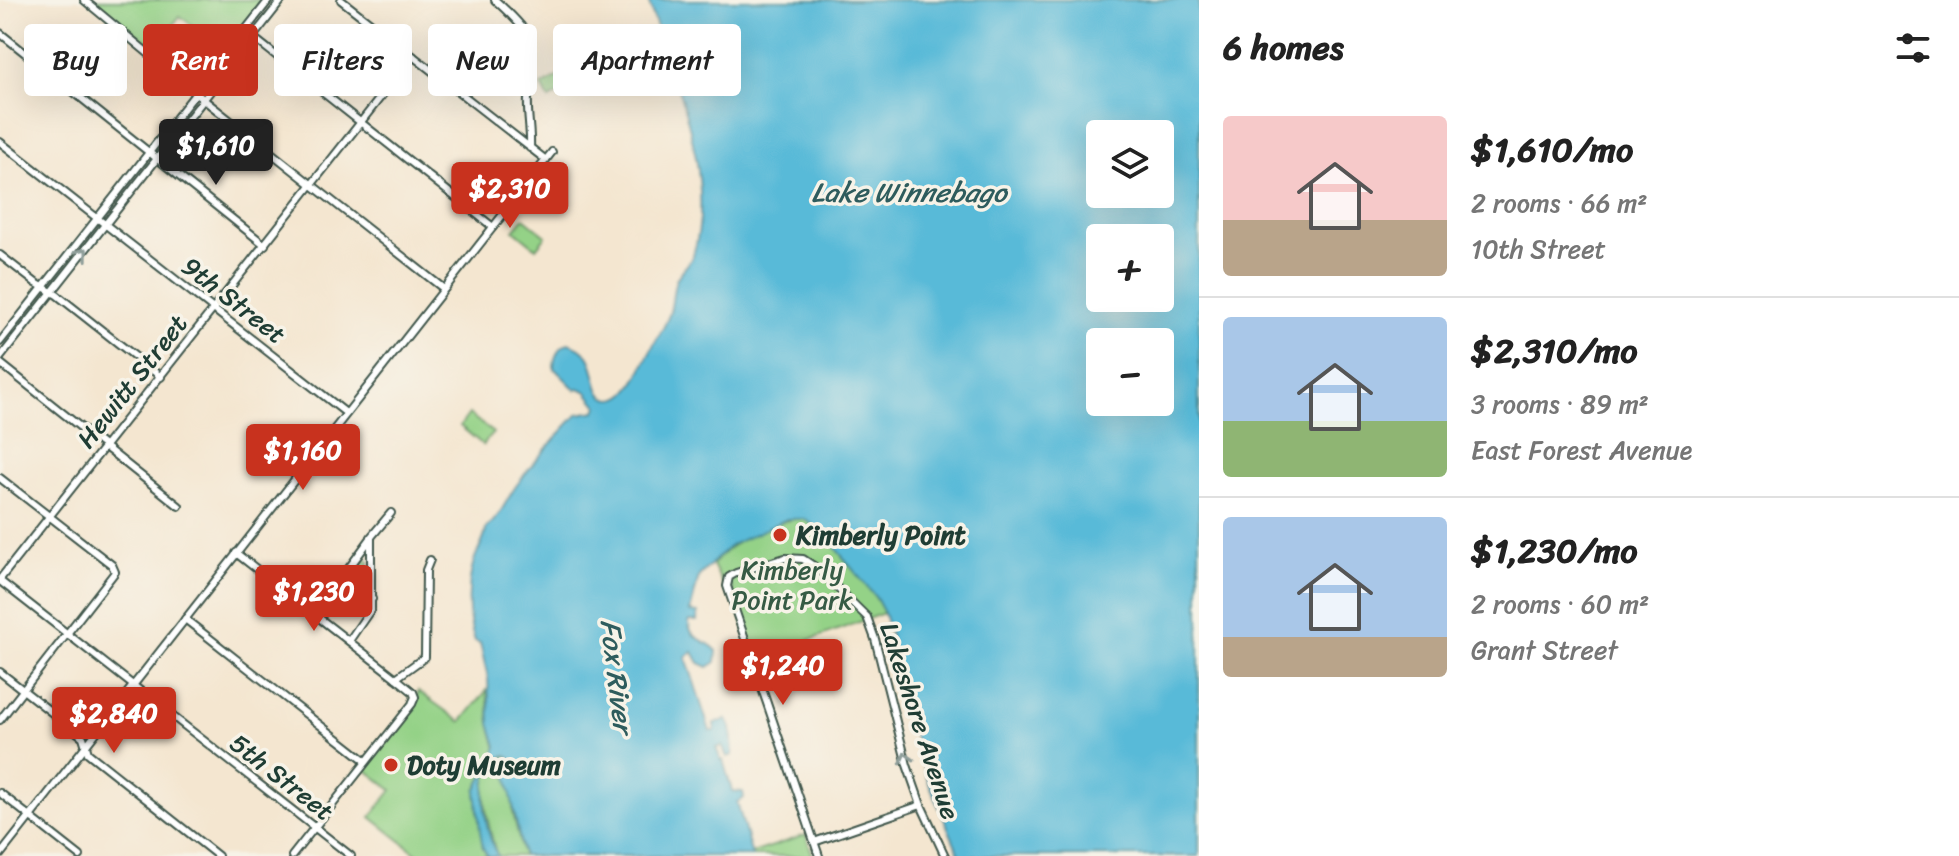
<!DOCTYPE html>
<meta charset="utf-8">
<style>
:root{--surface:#fff;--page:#f2f2f2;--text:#222;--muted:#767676;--line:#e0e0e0;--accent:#c8321e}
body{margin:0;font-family:Sriracha,sans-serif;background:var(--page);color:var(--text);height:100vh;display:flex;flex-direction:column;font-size:30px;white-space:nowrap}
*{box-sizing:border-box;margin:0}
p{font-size:26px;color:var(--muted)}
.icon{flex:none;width:44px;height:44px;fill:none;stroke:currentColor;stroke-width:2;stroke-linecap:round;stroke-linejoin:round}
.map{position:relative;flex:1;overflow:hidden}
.drawer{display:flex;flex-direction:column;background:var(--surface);width:760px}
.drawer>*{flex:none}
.hud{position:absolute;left:24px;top:24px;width:760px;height:72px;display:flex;gap:16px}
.controls{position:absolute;left:1086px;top:120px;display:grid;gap:16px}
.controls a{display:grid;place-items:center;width:88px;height:88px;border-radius:8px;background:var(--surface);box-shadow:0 8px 32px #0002;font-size:40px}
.price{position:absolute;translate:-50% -68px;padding:0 18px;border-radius:8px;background:var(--accent);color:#fff;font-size:26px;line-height:52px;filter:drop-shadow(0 2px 4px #0008)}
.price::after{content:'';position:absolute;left:50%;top:48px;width:24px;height:18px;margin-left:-12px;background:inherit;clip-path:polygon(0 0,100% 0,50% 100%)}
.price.on{background:#222;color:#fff}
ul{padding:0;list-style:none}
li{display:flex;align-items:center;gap:24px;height:200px;padding:0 24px}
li+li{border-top:2px solid var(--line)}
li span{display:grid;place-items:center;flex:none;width:224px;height:160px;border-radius:8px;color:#555}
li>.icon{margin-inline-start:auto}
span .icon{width:96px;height:96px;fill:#fffc;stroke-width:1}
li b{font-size:34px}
h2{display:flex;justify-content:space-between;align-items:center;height:96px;padding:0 24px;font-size:34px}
.chip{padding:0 28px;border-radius:8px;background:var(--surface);box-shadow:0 8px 32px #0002;font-size:28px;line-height:72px}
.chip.on{background:var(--accent);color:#fff}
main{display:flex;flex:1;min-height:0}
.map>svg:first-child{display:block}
.green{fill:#94d287;stroke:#5a885e;stroke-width:2}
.water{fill:#59bad8;stroke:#3c7c86;stroke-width:2;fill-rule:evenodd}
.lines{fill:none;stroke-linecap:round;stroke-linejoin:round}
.minor-casing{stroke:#3f564b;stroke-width:10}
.minor{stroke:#fff;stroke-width:6}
.oneway{stroke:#8f9e9a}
.poi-dot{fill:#c8321e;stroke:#f7f3e8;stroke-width:3}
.labels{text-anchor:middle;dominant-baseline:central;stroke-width:7;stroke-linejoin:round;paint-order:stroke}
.street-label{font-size:26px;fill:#1f3d34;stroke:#f7f3e8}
.poi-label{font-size:26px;font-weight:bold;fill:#1f3d34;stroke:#f7f3e8;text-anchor:start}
.park-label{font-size:26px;fill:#365b45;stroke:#f7f3e8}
.water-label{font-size:28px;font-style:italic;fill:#2e5c5d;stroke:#f7f3e8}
</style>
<main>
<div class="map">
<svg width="1199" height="856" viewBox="0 0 1199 856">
<rect width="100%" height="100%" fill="#f7f3e8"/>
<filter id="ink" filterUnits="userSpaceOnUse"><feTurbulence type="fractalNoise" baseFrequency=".0125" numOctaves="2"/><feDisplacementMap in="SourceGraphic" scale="16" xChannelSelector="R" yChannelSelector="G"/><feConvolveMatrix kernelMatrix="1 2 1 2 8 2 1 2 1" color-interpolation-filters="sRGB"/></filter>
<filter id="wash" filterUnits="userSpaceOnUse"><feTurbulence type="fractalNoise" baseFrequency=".006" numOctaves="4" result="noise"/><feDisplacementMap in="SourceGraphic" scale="32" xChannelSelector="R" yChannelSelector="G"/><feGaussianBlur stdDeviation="1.8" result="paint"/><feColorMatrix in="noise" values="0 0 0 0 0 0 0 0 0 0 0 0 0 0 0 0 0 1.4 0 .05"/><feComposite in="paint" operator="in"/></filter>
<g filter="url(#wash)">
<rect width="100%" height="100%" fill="#f4e6d0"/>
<!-- green -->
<g class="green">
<polygon points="94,0 265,0 225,51 180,16 154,49"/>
<polygon points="568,71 575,84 549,99 542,86"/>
<polygon points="524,218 546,236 536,248 514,230"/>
<polygon points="469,414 493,433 483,445 460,426"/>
<path d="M800,518c24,6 73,71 84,95l-129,47 -24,-74 -8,-1 -10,-20c18,-25 57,-43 87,-47z"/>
<polygon points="362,556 369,561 369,583 363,587 350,578 349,573"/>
<polygon points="487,690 490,723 497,749 476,791 483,848 488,856 420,856 371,817 392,790 365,769 415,708 418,691 461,722"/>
<path d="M509,756l3,3 1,54 10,43h-25l-2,-3c-7,-25 -27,-93 13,-97z"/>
<polygon points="806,835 813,856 752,856 752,853"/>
</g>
<!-- water -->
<path class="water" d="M648,0h551v856h-239l-32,-75 -30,-97 -4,-34 -10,-37 -8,-15 -55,-68 -17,-11h-17l-56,26 -32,31 -9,36 8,1 -1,8h-8c-1,19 18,18 28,30l-1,11 -8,5 -9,-4 -6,-11 -7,5 24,74h5l-1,-7 13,-5 4,8 2,28 -6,2 -5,-11 -6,2 5,12h2l9,31 11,1 1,6 -7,4 15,54h-229l-17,-86 6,-11 -6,-4c-33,11 -22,78 -8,101h-10l-5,-8 -3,-17 -4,-40 19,-38 2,-7 -7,-23 -2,-45 -8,-35 -5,-2c-9,-23 -8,-60 0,-83 4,-11 11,-19 11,-30 15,-11 21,-31 33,-46 18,-24 39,-47 59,-68l18,-3 2,-5 -12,-15 -8,-3 -2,2 -22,-22c0,-12 4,-19 14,-25 39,9 18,56 45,56 18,0 29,-32 36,-45 6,-13 15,-25 20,-39 4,-11 3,-24 7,-35 4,-9 14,-16 17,-25 26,-80 -22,-180 -45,-255zM1100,134h60v60h-60zM1100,238h60v60h-60zM1100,342h60v60h-60z"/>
</g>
<g filter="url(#ink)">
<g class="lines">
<!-- minor casing -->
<g class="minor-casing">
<g id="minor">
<polyline points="84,0 208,103 444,289"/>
<polyline points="341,0 546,160"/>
<path d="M495,0c49,44 34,39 33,98 -1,17 3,34 2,50"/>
<polyline points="245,31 493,227"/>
<polyline points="0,33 265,245"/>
<polyline points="0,142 346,413"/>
<polyline points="0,255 36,283 57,295 161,377"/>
<polyline points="0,342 269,0"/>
<polyline points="0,358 282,0"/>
<polyline points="0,363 179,506"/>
<polyline points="0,478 112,565 115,572 0,720"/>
<polyline points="371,538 343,576 372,599"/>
<polyline points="236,553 396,678 413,692 415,697 412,704 292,856"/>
<polyline points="0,579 413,56"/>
<polyline points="0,581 351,856"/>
<polyline points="185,619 366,761"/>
<polyline points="349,641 371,609 371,537 391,513"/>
<polyline points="0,672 83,737 88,753 218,856"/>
<polyline points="396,678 425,657 426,570 430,560"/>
<polyline points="0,793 80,856"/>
<polyline points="814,842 921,805"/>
<polyline points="0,855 552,152"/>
<polyline points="819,856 727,586 729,577 736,573 785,558 803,559 818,569 867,617 875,639 907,765 921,805 945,856"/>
</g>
</g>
<!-- minor -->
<use href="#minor" class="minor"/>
</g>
<!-- one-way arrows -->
<defs><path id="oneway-chevron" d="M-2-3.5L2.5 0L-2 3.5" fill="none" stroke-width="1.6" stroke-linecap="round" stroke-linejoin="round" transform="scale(2)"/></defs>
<g class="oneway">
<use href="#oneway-chevron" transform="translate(83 253) rotate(-52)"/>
<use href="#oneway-chevron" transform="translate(906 758) rotate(-106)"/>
</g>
</g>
<!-- markers -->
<g class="poi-dot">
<circle cx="780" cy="535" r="8"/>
<circle cx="391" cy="765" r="8"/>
</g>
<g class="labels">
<!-- street labels -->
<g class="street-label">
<text transform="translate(234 300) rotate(38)">9th Street</text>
<text transform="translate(132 381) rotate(-52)">Hewitt Street</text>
<text transform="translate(920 721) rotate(72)">Lakeshore Avenue</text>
<text transform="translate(282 777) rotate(38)">5th Street</text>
</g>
<!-- poi labels -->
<g class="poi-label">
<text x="796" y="535">Kimberly Point</text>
<text x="407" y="765">Doty Museum</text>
</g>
<!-- park labels -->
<g class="park-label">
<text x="792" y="570">Kimberly<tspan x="792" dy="30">Point Park</tspan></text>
</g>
<!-- water labels -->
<g class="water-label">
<text x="909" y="192">Lake Winnebago</text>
<text transform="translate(617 676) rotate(83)">Fox River</text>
</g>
</g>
</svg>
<div class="controls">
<a><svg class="icon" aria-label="layers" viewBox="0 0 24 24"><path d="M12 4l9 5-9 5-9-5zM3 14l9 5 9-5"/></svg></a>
<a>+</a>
<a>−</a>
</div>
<b class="price on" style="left:216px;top:187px">$1,610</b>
<b class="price" style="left:510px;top:230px">$2,310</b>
<b class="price" style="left:303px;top:492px">$1,160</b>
<b class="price" style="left:314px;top:633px">$1,230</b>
<b class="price" style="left:783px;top:707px">$1,240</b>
<b class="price" style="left:114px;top:755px">$2,840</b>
<div class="hud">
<a class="chip">Buy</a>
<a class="chip on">Rent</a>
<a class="chip">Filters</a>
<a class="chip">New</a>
<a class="chip">Apartment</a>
</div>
</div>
<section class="drawer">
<h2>6 homes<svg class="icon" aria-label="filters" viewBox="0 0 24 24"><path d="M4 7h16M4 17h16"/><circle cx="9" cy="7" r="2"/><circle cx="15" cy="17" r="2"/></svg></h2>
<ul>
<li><span style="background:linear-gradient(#f6c9c9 65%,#b9a48a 0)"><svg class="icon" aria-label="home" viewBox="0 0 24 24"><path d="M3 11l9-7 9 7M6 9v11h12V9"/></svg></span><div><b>$1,610/mo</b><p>2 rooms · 66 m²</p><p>10th Street</p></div></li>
<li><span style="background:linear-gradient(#a9c7e8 65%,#8fb573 0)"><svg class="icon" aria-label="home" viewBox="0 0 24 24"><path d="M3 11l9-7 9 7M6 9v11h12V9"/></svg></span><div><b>$2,310/mo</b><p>3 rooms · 89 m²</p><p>East Forest Avenue</p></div></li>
<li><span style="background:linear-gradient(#a9c7e8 75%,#b9a48a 0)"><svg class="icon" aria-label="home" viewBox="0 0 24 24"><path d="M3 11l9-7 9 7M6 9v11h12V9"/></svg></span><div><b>$1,230/mo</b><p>2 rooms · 60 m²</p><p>Grant Street</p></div></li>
</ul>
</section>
</main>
